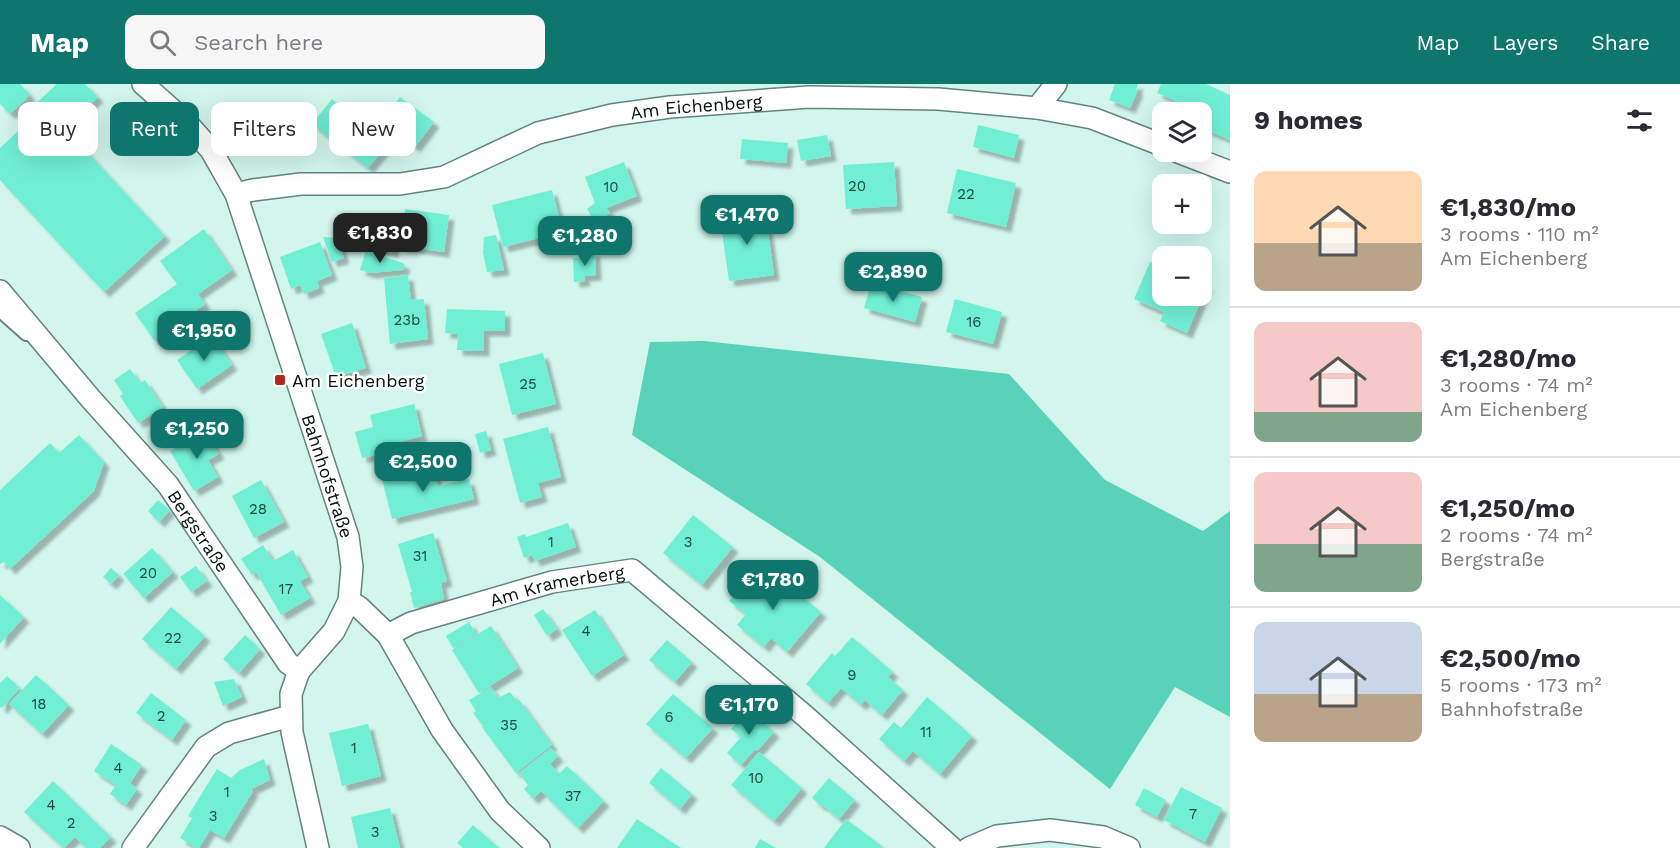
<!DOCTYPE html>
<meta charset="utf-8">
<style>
:root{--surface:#fff;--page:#f7f7f7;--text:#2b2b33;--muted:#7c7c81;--line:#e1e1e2;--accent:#0f766e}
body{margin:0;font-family:"Work Sans",sans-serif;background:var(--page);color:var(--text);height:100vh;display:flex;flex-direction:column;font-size:22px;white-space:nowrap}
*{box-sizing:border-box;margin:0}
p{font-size:20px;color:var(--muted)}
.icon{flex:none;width:33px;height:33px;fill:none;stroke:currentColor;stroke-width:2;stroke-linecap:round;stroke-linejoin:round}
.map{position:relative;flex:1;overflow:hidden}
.details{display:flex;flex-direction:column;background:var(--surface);width:450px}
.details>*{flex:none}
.guide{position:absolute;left:18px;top:18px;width:570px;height:54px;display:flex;gap:12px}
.tools{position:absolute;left:1152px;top:18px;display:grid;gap:12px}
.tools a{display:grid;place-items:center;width:60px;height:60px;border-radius:12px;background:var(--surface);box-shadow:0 6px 24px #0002;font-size:30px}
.price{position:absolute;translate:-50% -51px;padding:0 14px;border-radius:12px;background:var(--accent);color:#fff;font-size:20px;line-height:39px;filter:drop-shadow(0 2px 3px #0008)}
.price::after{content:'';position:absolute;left:50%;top:36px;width:18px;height:14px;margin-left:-9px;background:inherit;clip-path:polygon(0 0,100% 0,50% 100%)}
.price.selected{background:#222;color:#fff}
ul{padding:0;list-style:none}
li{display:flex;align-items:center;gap:18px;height:150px;padding:0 24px}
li+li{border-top:2px solid var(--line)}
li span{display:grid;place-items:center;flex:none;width:168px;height:120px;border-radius:12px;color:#555}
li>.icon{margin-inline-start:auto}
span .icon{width:72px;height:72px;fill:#fffc;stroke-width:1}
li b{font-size:26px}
h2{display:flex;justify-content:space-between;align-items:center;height:72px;padding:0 24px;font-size:26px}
.pill{padding:0 21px;border-radius:12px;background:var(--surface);box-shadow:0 6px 24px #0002;font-size:21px;line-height:54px}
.pill.selected{background:var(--accent);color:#fff}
header{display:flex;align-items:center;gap:36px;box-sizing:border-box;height:84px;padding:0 30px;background:var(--accent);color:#fff}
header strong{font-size:28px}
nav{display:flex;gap:33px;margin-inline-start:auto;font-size:21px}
.search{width:420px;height:54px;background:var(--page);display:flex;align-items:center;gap:15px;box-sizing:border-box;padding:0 21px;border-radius:12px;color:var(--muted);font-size:22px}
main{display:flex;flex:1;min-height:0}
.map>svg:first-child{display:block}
.green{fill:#58d2b9}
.building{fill:#6fefd4;filter:url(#shadow)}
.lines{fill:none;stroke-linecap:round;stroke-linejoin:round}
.lane-casing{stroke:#63847c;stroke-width:14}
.street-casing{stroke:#63847c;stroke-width:24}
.lane{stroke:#fff;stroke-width:10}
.street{stroke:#fff;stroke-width:21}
.poi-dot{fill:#b72824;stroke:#fff;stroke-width:2}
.labels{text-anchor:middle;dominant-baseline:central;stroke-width:5;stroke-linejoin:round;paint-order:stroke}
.number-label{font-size:15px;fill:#1f483f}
.street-label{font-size:18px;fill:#04100d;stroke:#fff}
.poi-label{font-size:18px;fill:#04100d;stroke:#fff;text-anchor:start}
</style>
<header>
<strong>Map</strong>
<div class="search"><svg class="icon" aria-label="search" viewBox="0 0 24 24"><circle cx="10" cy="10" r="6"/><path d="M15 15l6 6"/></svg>Search here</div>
<nav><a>Map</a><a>Layers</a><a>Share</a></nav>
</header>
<main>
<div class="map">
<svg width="1230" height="764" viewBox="0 0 1230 764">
<defs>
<filter id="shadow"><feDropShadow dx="5.5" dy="5.5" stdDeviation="1.5" flood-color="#0004"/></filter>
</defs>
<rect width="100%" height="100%" fill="#d2f6ec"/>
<!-- green -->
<polygon class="green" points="704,257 1009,290 1105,396 1203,447 1230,427 1230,633 1175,603 1110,705 820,473 632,351 650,258"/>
<!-- building -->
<g class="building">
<polygon points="0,0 20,0 30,11 10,30 0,20"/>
<polygon points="57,0 85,0 98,13 65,44 165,152 104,208 0,96 0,64 33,33 28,27"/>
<polygon points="1115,0 1138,0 1136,5 1138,6 1130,24 1109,16"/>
<polygon points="1161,0 1206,0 1230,11 1230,56 1202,44 1202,28 1183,28 1172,24 1176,17 1157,9"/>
<polygon points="400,13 434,38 415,63 381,38"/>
<polygon points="332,15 388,60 368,84 312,40"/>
<polygon points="978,41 1019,51 1014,74 973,63"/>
<polygon points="827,51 831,72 801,77 797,56"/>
<polygon points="742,55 788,59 786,79 740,75"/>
<polygon points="624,78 637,112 606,124 610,129 596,139 587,125 595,119 585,93"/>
<polygon points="894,78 897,122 846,125 843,81"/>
<polygon points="957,85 1016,99 1006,143 947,129"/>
<polygon points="552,106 563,148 503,163 492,121"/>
<polygon points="405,125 449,131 444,168 400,162"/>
<polygon points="765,127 774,191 729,197 720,134"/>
<polygon points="367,142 397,146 393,168 364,163"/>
<polygon points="204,145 232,186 198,210 205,220 154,256 135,229 177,200 160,177"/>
<polygon points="496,151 504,186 487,188 483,169 484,153"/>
<polygon points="323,153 338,154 344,174 332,178"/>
<polygon points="320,158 332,191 317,197 319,204 304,210 300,201 291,205 280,173"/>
<polygon points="366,166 405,180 403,186 370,189 360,186"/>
<polygon points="595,167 596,191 584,192 585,197 574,198 573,174 584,174 584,168"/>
<polygon points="1150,178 1162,183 1162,212 1202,212 1202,200 1207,202 1187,249 1160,237 1164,228 1134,215"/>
<polygon points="408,191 411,216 424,215 428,255 390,260 384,194"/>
<polygon points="871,199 922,213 915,238 864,224"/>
<polygon points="955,215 1002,228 993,260 946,248"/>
<polygon points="447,225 505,227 505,247 484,247 484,267 457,266 458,250 445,249"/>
<polygon points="352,239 366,284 336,293 321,250"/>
<polygon points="212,252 232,281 197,305 177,276"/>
<polygon points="543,269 556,320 512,331 499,280"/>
<polygon points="130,285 140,299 145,296 163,323 138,339 120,312 123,310 114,296"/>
<polygon points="414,320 422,352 388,361 389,368 362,374 355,348 373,343 370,331"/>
<polygon points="548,343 561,393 538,399 542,413 520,419 503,355"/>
<polygon points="205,346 219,370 208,376 218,393 194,407 170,367"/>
<polygon points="486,347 491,366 480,369 475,350"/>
<polygon points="79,351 104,378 94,407 10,485 4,478 0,480 0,406 50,359 59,369"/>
<polygon points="433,383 438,402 469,395 474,415 392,435 382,395"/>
<polygon points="261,396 284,438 254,454 232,412"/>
<polygon points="158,416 170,426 159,438 148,427"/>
<polygon points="693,431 733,463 702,501 663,469"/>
<polygon points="568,439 576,463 535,477 532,471 524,474 517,453 525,450 526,453"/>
<polygon points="433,449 447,497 441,499 444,515 414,524 410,508 412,508 398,460"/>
<polygon points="263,461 273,477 293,466 308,493 300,497 310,514 281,531 256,488 252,491 241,475"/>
<polygon points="152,464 173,488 144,514 123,490"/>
<polygon points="196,482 207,497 191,508 180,493"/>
<polygon points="757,483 788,508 791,504 821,528 787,568 771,554 764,563 737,541 746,530 729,517"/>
<polygon points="111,484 119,491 111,500 103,493"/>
<polygon points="0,511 24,533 0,560"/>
<polygon points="171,523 205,552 176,585 142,555"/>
<polygon points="543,525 557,545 547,552 534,531"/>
<polygon points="595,526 624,571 592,592 562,546"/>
<polygon points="469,538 476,550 453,564 446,552"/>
<polygon points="491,542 518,584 479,609 452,566"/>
<polygon points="245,551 260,565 239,589 223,575"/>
<polygon points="852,553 893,588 888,593 903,606 882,631 865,616 861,621 841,604 828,619 806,600 832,569 835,572"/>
<polygon points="667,556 692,578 675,598 649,576"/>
<polygon points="36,591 69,621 42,650 9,620"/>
<polygon points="7,592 20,604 2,624 0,623 0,599"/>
<polygon points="234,595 242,613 223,622 214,598"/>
<polygon points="491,603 498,614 510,608 517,617 519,616 552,661 516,689 482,643 483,642 473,629 476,627 469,616"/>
<polygon points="151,609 186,636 172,656 136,629"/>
<polygon points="673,610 713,644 686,674 646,640"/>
<polygon points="927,613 972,652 940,690 913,667 904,677 879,655 894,638 901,644"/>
<polygon points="749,625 774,648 757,667 755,665 741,681 727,669 741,653 731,645"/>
<polygon points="368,640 381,692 342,702 329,649"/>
<polygon points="111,660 142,681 130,699 137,705 126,721 110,710 116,701 94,687"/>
<polygon points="551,664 558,672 550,680 559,690 567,682 604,717 578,744 541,707 533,715 524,705 528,701 519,689"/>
<polygon points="759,668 802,704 774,737 731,701"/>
<polygon points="264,675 270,696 251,705 253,707 224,754 210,746 199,764 197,764 180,754 192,734 188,732 217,685 231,694 240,686"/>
<polygon points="661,684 692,710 680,725 649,699"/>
<polygon points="829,694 855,716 839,735 822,721 821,722 812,714"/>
<polygon points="53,697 111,753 100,764 86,764 75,753 64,764 24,728"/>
<polygon points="1181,703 1222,724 1205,758 1164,736"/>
<polygon points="1144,704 1166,716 1157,733 1135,721"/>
<polygon points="390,724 400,764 358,764 351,733"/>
<polygon points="637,735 681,764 617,764"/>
<polygon points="846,735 882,762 880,764 824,764"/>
<polygon points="473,741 499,764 463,764 457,759"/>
<polygon points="760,755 769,760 776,764 755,764"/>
</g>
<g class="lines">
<!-- lane casing -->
<g class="lane-casing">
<polyline id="lane" points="0,228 26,251"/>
</g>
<!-- street casing -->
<g class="street-casing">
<g id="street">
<path id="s1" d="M143,0l43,38 25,28 25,44 112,343 4,30 -3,34 -15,30 -35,40 -8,23 1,38 26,116"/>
<polyline points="1037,24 1056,0"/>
<polyline points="1178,68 1230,88"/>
<path id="s2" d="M236,110l17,-4 48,-6h99l44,-7 94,-44 74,-18 58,-8 139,-10 129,2 99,9 55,10 70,27"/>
<path id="s3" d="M0,207l90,107 78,87 120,178 11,8"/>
<polyline points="349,517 359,523 388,551 442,646 500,727 539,764"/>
<path id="s4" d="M388,551l23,-12 141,-41 80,-12 173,146 147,132"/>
<polyline points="0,753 19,764"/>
<polyline points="133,764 206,663 229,649 290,632"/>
<polyline points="969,764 997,752 1050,746 1103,753 1129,764"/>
</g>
</g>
<!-- lane -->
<use href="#lane" class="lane"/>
<!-- street -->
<use href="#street" class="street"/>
</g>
<!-- markers -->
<rect class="poi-dot" x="274" y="290" width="12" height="12" rx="3"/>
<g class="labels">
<!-- number labels -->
<g class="number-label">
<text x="857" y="102">20</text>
<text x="611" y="103">10</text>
<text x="966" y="110">22</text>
<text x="407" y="236">23b</text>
<text x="974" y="238">16</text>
<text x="528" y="300">25</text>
<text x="258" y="425">28</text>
<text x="551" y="458">1</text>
<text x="688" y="458">3</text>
<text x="420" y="472">31</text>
<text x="148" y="489">20</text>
<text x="286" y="505">17</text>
<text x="586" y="547">4</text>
<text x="173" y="554">22</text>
<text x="852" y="591">9</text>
<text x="39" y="620">18</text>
<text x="161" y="632">2</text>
<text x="669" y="633">6</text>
<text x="509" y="641">35</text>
<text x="926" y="648">11</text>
<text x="354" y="664">1</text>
<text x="118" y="684">4</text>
<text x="756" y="694">10</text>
<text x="227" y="708">1</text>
<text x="573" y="712">37</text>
<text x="51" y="721">4</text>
<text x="1193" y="730">7</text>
<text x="213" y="732">3</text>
<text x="71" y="739">2</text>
<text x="375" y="748">3</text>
</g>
<!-- street labels -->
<g class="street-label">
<text stroke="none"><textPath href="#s2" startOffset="474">Am Eichenberg</textPath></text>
<text stroke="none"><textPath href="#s1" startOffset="442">Bahnhofstraße</textPath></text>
<text stroke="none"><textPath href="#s3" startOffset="312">Bergstraße</textPath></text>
<text stroke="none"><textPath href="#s4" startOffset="177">Am Kramerberg</textPath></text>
</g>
<!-- poi labels -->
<g class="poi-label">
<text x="292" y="296">Am Eichenberg</text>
</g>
</g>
</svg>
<div class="tools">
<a><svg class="icon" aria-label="layers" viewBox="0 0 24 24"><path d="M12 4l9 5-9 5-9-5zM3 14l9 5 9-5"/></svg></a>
<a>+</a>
<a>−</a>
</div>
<b class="price" style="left:747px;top:162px">€1,470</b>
<b class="price selected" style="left:380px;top:180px">€1,830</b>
<b class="price" style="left:585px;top:183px">€1,280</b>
<b class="price" style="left:893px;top:219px">€2,890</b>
<b class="price" style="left:204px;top:278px">€1,950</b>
<b class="price" style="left:197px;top:376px">€1,250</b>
<b class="price" style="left:423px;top:409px">€2,500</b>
<b class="price" style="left:773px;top:527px">€1,780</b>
<b class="price" style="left:749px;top:652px">€1,170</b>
<div class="guide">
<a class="pill">Buy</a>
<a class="pill selected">Rent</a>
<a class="pill">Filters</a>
<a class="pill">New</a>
</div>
</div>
<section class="details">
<h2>9 homes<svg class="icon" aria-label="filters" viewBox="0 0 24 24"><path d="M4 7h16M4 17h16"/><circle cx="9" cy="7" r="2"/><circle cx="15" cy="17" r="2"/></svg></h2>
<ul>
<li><span style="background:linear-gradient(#ffd9b3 60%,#b9a48a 0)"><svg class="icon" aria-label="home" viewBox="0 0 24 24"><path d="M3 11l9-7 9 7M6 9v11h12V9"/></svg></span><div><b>€1,830/mo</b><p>3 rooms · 110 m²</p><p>Am Eichenberg</p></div></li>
<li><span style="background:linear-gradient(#f6c9c9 75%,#7fa58c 0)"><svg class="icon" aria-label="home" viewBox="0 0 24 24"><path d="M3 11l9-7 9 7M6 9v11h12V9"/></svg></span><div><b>€1,280/mo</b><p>3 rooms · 74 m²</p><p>Am Eichenberg</p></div></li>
<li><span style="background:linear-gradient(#f6c9c9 60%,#7fa58c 0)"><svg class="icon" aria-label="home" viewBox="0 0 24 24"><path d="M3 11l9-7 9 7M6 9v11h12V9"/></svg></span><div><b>€1,250/mo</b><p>2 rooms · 74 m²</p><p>Bergstraße</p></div></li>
<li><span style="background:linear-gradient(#c9d6e8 60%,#b9a48a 0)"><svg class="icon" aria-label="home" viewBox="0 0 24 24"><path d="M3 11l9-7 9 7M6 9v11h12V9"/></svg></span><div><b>€2,500/mo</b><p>5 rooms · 173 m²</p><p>Bahnhofstraße</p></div></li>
</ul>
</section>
</main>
